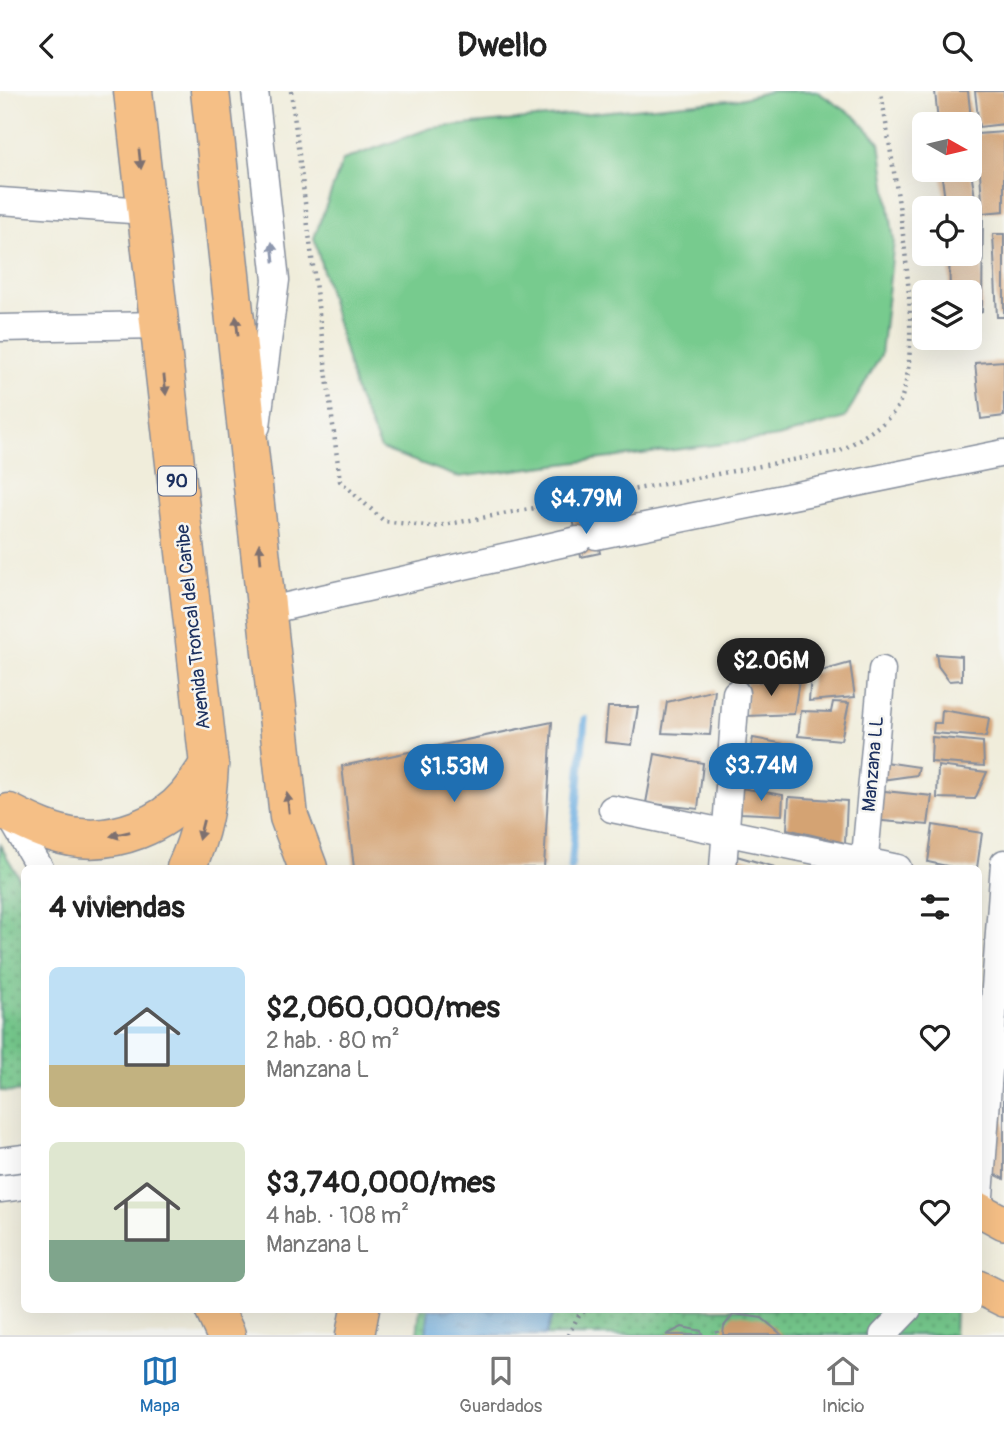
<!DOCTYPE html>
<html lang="es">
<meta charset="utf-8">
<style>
:root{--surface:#fff;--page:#f2f2f2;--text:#222;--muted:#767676;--line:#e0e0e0;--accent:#1f6fb2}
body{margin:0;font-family:Pangolin,sans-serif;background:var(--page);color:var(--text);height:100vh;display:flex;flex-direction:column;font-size:26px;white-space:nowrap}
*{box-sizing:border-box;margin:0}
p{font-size:23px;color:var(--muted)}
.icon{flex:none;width:38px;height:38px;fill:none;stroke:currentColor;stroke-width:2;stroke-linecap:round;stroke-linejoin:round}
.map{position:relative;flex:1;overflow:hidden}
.side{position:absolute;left:21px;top:774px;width:961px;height:448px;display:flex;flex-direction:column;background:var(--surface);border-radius:10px;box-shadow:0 7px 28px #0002}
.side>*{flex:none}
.needle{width:46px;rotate:98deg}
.buttons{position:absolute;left:912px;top:21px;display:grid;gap:14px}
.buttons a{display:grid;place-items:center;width:70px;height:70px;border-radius:10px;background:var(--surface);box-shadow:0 7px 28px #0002;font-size:35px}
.price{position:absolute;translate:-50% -60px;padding:0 16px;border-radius:24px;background:var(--accent);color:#fff;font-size:23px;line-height:46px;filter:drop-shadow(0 2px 4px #0008)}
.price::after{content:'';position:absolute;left:50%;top:42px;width:21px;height:16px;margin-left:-10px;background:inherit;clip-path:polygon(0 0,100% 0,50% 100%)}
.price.selected{background:#222;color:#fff}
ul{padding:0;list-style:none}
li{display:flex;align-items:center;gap:21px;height:175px;padding:0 28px}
li span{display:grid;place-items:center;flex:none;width:196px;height:140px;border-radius:10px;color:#555}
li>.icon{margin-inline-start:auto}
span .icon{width:84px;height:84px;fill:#fffc;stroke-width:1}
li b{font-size:30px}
h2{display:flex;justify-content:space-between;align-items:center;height:84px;padding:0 28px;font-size:30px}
header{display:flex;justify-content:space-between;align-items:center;height:91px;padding:0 28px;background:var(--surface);font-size:32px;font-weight:800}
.tabs{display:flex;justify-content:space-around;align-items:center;height:98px;border-top:2px solid var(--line);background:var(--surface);font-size:19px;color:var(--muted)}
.tabs a{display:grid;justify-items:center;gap:4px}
.tabs .selected{color:var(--accent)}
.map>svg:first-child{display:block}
.green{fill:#77cb8e;stroke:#497d76;stroke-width:2}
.park{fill:url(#park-dots);stroke:#497d76;stroke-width:2}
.water{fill:url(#water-ripples);stroke:#446ea0;stroke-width:2}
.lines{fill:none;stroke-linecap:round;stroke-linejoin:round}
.stream{stroke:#6daee1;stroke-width:7}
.building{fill:#d4a373}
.minor-casing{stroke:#868e9c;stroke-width:29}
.major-casing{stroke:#868e9c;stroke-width:36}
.highway-casing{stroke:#868e9c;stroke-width:41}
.path{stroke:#868e9c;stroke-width:4.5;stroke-dasharray:2 5;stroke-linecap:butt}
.minor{stroke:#fff;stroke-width:26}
.major{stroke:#f5bf86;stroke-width:33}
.highway{stroke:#f5bf86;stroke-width:38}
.oneway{fill:#7d7070}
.oneway2{fill:#8d97ae}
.labels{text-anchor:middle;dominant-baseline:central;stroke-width:5;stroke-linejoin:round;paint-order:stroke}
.shield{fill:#f6f6f2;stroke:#5d6b8a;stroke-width:2}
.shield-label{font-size:18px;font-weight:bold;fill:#1b2f5e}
.street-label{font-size:19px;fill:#1b2f5e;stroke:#f6f6f2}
</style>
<header><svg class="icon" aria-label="back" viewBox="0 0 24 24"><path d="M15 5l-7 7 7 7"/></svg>Dwello<svg class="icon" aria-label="search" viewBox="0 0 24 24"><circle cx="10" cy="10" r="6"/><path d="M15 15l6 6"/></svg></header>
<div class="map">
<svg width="1004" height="1244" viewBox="0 0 1004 1244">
<defs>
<pattern id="park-dots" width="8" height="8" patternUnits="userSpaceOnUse" patternTransform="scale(1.75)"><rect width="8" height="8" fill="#77cb8e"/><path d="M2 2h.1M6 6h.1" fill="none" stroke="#61a577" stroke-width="1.8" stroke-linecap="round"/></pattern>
<pattern id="water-ripples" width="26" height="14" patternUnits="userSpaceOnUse" patternTransform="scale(1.75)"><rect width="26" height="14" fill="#6daee1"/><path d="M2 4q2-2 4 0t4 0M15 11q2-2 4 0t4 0" fill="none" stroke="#598eba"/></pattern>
</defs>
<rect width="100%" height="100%" fill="#f6f6f2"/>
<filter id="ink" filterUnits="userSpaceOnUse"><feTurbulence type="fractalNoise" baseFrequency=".0143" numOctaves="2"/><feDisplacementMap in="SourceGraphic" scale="14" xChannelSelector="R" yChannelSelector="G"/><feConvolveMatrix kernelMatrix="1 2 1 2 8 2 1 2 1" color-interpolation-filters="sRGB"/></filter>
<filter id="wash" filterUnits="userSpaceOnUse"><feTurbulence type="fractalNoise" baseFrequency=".00686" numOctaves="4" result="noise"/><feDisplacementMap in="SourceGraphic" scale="28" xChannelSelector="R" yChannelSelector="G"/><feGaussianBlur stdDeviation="1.57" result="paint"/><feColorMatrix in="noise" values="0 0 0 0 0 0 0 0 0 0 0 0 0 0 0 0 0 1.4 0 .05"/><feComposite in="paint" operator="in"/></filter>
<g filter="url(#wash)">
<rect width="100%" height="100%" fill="#f0eddb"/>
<!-- green -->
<polygon class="green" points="771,0 816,0 856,26 880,52 894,150 881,264 845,327 778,346 458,386 381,358 357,305 314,147 343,69 431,37 739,8"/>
<!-- park -->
<g class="park">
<polygon points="0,754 24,795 24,1001 0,1000"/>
<polygon points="420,1218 955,1218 954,1244 417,1244"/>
</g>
<!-- water -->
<polygon class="water" points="429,1218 560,1218 552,1225 546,1244 426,1244"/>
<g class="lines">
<!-- stream -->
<polyline class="stream" points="571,777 585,628"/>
</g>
<g id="blocks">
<!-- building -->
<g class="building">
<polygon points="935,0 968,0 971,28 938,32"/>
<polygon points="975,0 1004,0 1004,33 979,36"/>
<polygon points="1004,41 1004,120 983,122 977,43"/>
<polygon points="941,79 971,79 976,114 946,117"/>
<polygon points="983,122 982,221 970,226 970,201 950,201 949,163 970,163 970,124"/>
<polygon points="993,143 1004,143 1004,226 997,226"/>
<polygon points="1004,270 1004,325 981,328 975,272"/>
<polygon points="592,424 600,462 581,466 573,428"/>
<polygon points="936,563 962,565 962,589 949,590 938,575"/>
<polygon points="850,572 855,606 809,610 811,583"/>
<polygon points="799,589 794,623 746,625 746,591"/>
<polygon points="715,599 710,644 662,642 667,611"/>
<polygon points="833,611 849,612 841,649 798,645 801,620 831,621"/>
<polygon points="608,616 638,616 632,654 605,651"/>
<polygon points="942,619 989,627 986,646 933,642 934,632 941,632"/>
<polygon points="552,631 544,777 354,777 342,675"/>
<polygon points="932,646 983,651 984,675 931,671"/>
<polygon points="753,647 790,654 792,675 749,667"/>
<polygon points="655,663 703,672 698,718 646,712"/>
<polygon points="878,670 919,676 917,684 881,689"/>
<polygon points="938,675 987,681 975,708 937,707"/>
<polygon points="741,697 783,704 782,724 741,722"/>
<polygon points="875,699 932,705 928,734 872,729"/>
<polygon points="789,706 847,710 845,752 787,738"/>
<polygon points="933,734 982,742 977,777 956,777 928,771"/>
<polygon points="726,762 775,776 775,777 726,777"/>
<polygon points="998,993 1004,993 1004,1088 990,1081"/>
<polygon points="734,1223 762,1227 782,1244 723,1244 724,1235"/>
<polygon points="682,1236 701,1240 703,1244 666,1244"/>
</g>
</g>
</g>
<g filter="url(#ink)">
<use href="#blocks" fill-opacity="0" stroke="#868e9c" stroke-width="2"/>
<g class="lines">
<!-- minor casing -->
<g class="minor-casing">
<g id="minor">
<polyline points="255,0 276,189 257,335"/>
<polyline points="0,110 146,120"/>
<polyline points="0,237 160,234"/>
<polyline points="596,445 1004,362"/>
<polyline points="266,520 578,449"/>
<polyline points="612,718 898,777"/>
<polyline points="8,722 40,777"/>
<polyline points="723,777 736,602"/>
<polyline points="864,777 882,579"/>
<polyline points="0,1070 24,1067"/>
<polyline points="0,1098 24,1095"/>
<polyline points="979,1119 1004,772"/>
<polyline points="883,1244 908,1218"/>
</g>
</g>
<!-- major casing -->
<g class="major-casing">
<g id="major">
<polyline points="978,1118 1004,1132"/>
<polyline points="978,1196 1004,1209"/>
</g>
</g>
<!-- highway casing -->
<g class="highway-casing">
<g id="highway">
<path d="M133,0l76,674c-2,38 -7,68 -23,103"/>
<polyline points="210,0 289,726 308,777"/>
<path d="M9,722c22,11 46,23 71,25 37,4 83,-13 107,-42 8,-9 15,-21 22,-31"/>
<polyline points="214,1218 226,1244"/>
<polyline points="355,1244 360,1218"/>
</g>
</g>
<!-- path -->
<g class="path">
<path d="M291,0l49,390 44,40 49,6 408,-76c16,-11 39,-23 52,-38 41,-49 -3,-256 -12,-322"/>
<polyline points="717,1240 718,1244"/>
<polyline points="568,1244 580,1222 591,1218"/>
</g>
<!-- minor -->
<use href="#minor" class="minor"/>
<!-- major -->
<use href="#major" class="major"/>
<!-- highway -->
<use href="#highway" class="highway"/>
</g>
<!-- one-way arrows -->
<defs><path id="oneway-solid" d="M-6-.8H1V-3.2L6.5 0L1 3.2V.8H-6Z" transform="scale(1.75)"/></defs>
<g class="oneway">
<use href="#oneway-solid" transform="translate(140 68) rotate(84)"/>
<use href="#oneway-solid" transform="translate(237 235) rotate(-96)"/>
<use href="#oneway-solid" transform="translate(165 294) rotate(84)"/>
<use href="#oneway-solid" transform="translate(260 462) rotate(-95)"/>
<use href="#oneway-solid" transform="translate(288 712) rotate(-97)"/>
<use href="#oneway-solid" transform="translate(201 739) rotate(104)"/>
<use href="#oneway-solid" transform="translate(120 743) rotate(167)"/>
</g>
<use class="oneway2" href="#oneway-solid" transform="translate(273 161) rotate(-96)"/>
</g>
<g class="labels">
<!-- shield labels -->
<rect class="shield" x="158" y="375.5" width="38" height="29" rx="5"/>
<g class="shield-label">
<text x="177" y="390">90</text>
</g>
<!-- street labels -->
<g class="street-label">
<text transform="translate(193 536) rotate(-96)">Avenida Troncal del Caribe</text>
<text transform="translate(873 673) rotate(-85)">Manzana LL</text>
</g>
</g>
</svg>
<div class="buttons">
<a><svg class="needle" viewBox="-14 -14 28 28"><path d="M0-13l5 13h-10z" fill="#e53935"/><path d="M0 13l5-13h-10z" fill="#767676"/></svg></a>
<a><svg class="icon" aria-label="locate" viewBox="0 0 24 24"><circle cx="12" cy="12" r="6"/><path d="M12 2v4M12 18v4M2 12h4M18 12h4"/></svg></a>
<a><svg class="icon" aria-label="layers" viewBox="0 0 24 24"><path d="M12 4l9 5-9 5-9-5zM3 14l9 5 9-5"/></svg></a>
</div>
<b class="price" style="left:586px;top:445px">$4.79M</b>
<b class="price selected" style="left:771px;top:607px">$2.06M</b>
<b class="price" style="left:761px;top:712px">$3.74M</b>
<b class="price" style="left:454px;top:713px">$1.53M</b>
<section class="side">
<h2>4 viviendas<svg class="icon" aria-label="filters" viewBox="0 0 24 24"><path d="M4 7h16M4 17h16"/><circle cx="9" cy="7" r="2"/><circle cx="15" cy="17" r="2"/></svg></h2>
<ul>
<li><span style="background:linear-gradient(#bfe0f5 70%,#c2b280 0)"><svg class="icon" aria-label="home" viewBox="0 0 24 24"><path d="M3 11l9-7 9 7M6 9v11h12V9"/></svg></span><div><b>$2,060,000/mes</b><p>2 hab. · 80 m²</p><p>Manzana L</p></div><svg class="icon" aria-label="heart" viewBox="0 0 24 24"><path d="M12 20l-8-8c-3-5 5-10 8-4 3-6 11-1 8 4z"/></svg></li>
<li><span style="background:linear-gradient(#dfe7d0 70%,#7fa58c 0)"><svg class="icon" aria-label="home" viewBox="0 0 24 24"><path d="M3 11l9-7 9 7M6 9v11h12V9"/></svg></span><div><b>$3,740,000/mes</b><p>4 hab. · 108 m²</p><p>Manzana L</p></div><svg class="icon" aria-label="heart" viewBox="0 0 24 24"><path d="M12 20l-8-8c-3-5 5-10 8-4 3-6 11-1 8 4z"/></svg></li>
</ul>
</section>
</div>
<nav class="tabs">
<a class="selected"><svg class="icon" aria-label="map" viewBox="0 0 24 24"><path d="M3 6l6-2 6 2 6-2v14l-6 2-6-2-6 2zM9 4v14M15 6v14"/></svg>Mapa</a>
<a><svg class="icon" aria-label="saved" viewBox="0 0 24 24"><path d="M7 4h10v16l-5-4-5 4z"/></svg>Guardados</a>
<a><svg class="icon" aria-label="home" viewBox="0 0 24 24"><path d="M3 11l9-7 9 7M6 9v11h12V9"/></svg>Inicio</a>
</nav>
